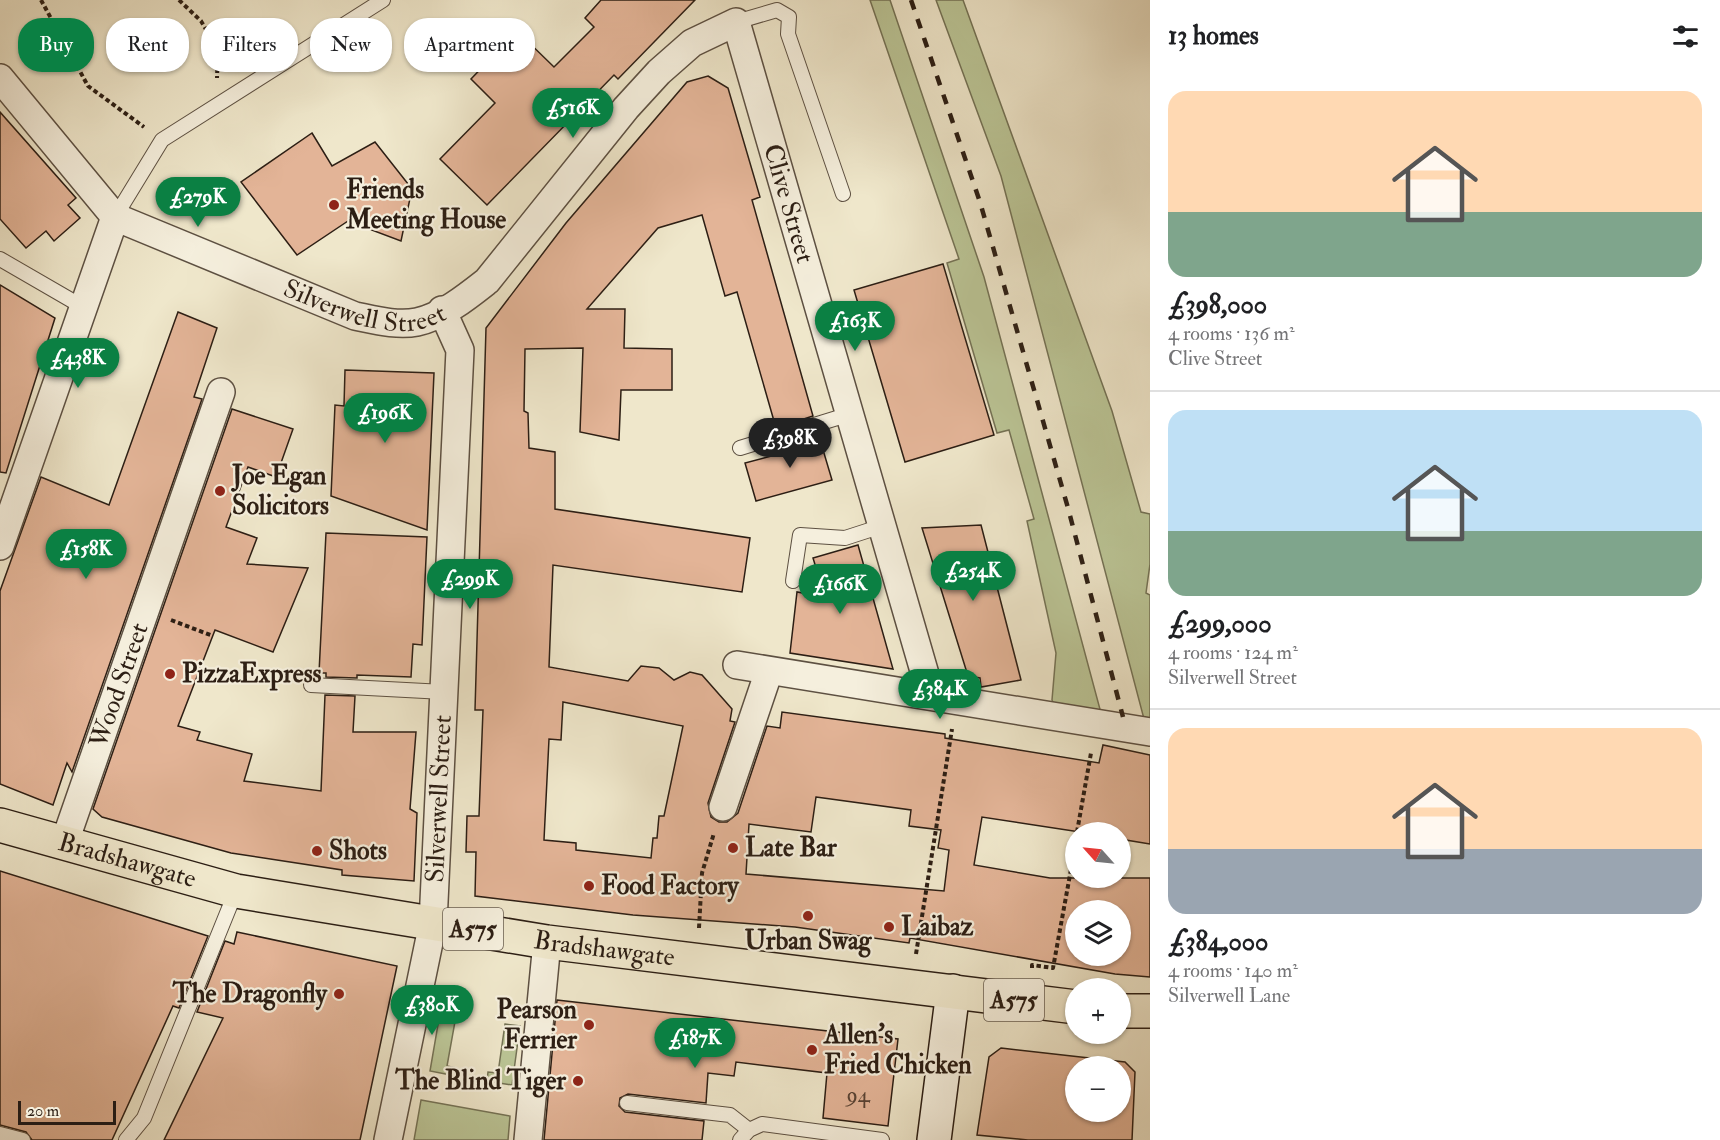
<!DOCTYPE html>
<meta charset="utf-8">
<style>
:root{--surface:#fff;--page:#f2f2f2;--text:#202124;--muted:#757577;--line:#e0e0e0;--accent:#0b8043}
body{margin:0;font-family:"IM FELL Double Pica",serif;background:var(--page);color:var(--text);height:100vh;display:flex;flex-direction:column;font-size:22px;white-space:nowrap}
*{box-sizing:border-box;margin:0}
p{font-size:20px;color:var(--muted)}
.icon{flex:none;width:33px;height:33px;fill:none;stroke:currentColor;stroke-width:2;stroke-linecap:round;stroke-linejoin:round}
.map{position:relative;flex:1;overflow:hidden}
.sheet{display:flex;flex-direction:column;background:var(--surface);width:570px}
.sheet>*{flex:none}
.top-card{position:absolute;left:18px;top:18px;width:570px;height:54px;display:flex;gap:12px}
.needle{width:39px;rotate:297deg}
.controls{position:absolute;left:1065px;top:822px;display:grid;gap:12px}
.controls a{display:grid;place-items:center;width:66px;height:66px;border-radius:50%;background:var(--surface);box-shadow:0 2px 4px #0004;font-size:30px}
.scale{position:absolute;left:18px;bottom:15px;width:98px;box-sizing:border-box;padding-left:6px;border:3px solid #2c1e14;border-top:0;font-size:16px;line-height:21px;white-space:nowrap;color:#2c1e14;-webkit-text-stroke:4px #f5efdd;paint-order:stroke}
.price{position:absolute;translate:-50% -51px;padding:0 14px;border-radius:21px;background:var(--accent);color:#fff;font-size:20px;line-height:39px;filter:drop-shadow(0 2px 3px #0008)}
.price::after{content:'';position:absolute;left:50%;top:36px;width:18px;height:14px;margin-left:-9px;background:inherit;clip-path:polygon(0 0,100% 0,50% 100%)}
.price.current{background:#222;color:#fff}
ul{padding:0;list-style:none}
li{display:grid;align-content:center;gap:12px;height:318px;padding:0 18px}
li+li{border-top:2px solid var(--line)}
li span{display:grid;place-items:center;height:186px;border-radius:18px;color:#555}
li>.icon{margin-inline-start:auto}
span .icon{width:108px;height:108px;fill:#fffc;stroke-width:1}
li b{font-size:26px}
h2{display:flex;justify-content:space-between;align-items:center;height:72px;padding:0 18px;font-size:26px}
.tag{padding:0 21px;border-radius:24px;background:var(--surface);box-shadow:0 2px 4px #0004;font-size:21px;line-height:54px}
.tag.current{background:var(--accent);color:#fff}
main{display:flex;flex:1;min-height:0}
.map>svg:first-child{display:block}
.green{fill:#bbc596;stroke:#747255;stroke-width:1.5}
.building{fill:#e3b497;stroke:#2c1e14;stroke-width:1.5;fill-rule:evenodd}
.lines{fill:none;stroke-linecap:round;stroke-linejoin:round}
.lane-casing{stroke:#5d5042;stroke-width:16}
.street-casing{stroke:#5d5042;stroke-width:30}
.secondary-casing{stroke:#2c1e14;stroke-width:36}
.primary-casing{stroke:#2c1e14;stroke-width:36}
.path{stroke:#2c1e14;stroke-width:4;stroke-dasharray:4.5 3;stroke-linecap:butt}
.lane{stroke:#f5efdd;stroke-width:14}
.street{stroke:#f5efdd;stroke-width:27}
.secondary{stroke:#f5efdd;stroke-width:33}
.primary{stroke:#efe7cb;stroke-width:33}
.rail{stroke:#2c1e14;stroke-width:4.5;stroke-dasharray:10 10;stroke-linecap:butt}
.poi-dot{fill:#8f2418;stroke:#f5efdd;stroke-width:2}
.labels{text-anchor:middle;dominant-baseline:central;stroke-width:4.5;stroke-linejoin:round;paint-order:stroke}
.number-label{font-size:22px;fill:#5a4435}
.shield{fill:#f5efdd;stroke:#685d50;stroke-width:1.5}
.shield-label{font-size:24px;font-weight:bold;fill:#2c1e14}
.poi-label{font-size:26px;font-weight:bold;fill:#2c1e14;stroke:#f5efdd;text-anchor:start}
.street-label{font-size:26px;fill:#2c1e14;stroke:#f5efdd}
</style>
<main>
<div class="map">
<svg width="1150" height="1140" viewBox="0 0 1150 1140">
<rect width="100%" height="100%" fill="#efe7cb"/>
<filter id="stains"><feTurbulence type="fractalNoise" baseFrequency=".00333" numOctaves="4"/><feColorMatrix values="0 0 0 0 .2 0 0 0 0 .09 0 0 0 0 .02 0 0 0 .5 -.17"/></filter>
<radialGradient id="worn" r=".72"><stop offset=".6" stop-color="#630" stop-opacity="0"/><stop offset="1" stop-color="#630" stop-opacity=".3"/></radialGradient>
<!-- green -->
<g class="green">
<polygon points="870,0 890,0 984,277 1101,713 1054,705 1052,700 1056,653 1027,521 1034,519 1009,430 997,433 947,263 959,259"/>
<polygon points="936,0 963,0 1112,411 1141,512 1150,514 1150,564 1146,593 1150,595 1150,721 1144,719 1001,176"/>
<polygon points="440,1013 456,1016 447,1066 457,1068 456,1076 430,1071"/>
<polygon points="505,1024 520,1026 512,1085 487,1081 488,1072 498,1073"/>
<polygon points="421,1100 510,1116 508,1140 414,1140"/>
</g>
<!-- building -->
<g class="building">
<polygon points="601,0 695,0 618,79 614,75 487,205 440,159 495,103 471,79 517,31 554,67 594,27 585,18"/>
<path d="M708,76l20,12 32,109 -8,3 61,216 -37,12 -39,-136 -12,4 -23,-81 -44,13 -71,81h38l-1,39 48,1v41h-51l-2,50 -39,-8 3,-84 -58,1 -1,62 4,2 1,35 26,4v57l195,29 -8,54 -189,-27 -4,102 79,14 13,-15 18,2 15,12 16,-8 12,3 30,34 -2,12 5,1 -27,81 3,14 8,5h8l11,-9 29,-87 13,2 2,-16 163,22v4l154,25 4,-18 47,10v89l-30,-5v-7h-40l-98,-15 -8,48 76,13h100v99l-35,-3 -205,-36 -1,5 -114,-16 -162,-12 -158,-19 1,-44h-10l1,-36h12l4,-106h-8l11,-382 80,-105 121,-141zM563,702l120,24 -19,90h-5l-2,22h-4l-2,20 -75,-8v-7l-32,-3 5,-101 12,1zM816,797l95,13 -2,16 32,4 -3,18 11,2 -5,41 -198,-17 3,-50 62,8zM1076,910h44v46h-44z"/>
<polygon points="0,112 76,198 68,205 80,218 54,241 46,231 26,248 0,219"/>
<polygon points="312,133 332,166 375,142 412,189 401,241 348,221 297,255 241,182"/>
<polygon points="943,264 994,435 905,462 854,290"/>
<polygon points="0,285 55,318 6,473 0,472"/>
<polygon points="178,312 217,328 194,397 202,399 72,772 67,763 53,805 0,784 0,591 41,477 109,505"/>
<polygon points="345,370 434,373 427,530 331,496 335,405 344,406"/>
<polygon points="232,409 293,429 276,477 248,467 226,527 257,538 247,564 308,568 273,652 215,630 178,726 200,732 197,740 252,754 244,781 321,791 325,695 355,696 353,732 416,732 410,809 417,813 414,881 342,875 342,870 231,853 102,817 93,809"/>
<polygon points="818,433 832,480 756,501 745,463 783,453 781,445"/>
<polygon points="981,525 1021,680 981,687 980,678 968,676 922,528"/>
<polygon points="326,533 427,537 422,645 413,644 411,677 357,675 357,678 326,677 326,673 319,673"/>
<polygon points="858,545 893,669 790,653 797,592 825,597 813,558"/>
<polygon points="0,871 208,936 179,1008 173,1006 112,1140 32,1140 26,1132 0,1125"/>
<polygon points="237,932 397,966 360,1140 164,1140 223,1018 197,1012 225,941 234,944"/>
<polygon points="557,1000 898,1039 888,1126 823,1118 827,1073 736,1062 734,1076 708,1073 706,1103 628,1094 620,1098 619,1106 625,1112 704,1121 702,1140 544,1140"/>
<path d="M1001,1048l124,14 10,10 -3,68h-104l-51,-5 12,-78zM1076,1066h44v46h-44z"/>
</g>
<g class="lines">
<!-- lane casing -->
<g class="lane-casing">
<g id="lane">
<polyline points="736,22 777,10 789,17 788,34 843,194"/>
<polyline points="115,217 162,140 383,0"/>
<polyline points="0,259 83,307"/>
<polyline points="740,448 850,414"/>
<polyline points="793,581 800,535 845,538 882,526"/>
<polyline points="311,685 444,692"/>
<polyline points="627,1103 730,1115 749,1130"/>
<polyline points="0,1134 23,1140"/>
<polyline points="126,1140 144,1118 236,891"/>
<polyline points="740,1140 749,1130 762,1124 882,1140"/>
</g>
</g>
<!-- street casing -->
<g class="street-casing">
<g id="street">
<path id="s1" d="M0,78l115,139 240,99c20,4 42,10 62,6 25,-5 51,-26 70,-41l139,-173 33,-36 33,-29 44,-21 195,673"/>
<polyline points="0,546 115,217"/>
<polyline points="737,665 1150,732"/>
<polyline points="723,807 769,671"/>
<path id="s2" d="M64,844l157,-452"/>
<path id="s3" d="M388,1140l45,-217 27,-573 -18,-40"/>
<polyline points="528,1140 547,942"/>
</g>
</g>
<!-- secondary casing -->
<g class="secondary-casing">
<polyline id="secondary" points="934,1140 953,991"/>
</g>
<!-- primary casing -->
<g class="primary-casing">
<g id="primary">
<path id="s4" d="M0,825l236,66 311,51 529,65"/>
<polyline points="1120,1011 1150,1011"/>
</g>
</g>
<!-- path -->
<g class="path">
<polyline points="41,0 88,86 144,127"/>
<polyline points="179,0 201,21 218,50 217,78"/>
<polyline points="171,620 213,636"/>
<polyline points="1077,832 1091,753"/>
<polyline points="699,928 702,873 714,833"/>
<polyline points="916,954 952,729"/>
<polyline points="1032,968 1032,965 1053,968 1076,842"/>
</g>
<!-- lane -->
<use href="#lane" class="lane"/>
<!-- street -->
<use href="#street" class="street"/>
<!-- secondary -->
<use href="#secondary" class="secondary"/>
<!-- primary -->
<use href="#primary" class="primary"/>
<!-- rail -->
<polyline class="rail" points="911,0 980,202 1068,508 1123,717"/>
</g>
<!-- markers -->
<g class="poi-dot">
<circle cx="334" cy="205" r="6"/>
<circle cx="220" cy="491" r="6"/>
<circle cx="170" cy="674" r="6"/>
<circle cx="733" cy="848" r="6"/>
<circle cx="317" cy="851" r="6"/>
<circle cx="589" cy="886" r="6"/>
<circle cx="808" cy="916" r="6"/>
<circle cx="889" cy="927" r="6"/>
<circle cx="339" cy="994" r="6"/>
<circle cx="589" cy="1025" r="6"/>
<circle cx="812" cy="1050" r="6"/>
<circle cx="578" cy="1081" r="6"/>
</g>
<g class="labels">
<!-- number labels -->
<g class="number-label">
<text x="858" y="1095">94</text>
</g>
<!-- shield labels -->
<g class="shield">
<rect x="443" y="908" width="60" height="42" rx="4.5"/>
<rect x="984" y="979" width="60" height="42" rx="4.5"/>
</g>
<g class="shield-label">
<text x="473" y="929">A575</text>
<text x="1014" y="1000">A575</text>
</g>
<!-- poi labels -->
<g class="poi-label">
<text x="346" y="190">Friends<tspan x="346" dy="30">Meeting House</tspan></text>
<text x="232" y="476">Joe Egan<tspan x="232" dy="30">Solicitors</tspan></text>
<text x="182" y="674">PizzaExpress</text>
<text x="745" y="848">Late Bar</text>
<text x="329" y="851">Shots</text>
<text x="601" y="886">Food Factory</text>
<text x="901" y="927">Laibaz</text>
<text x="808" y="941" text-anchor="middle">Urban Swag</text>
<text x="327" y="994" text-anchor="end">The Dragonfly</text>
<text x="577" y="1010" text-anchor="end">Pearson<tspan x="577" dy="30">Ferrier</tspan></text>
<text x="824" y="1035">Allen's<tspan x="824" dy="30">Fried Chicken</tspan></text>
<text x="566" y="1081" text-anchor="end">The Blind Tiger</text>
</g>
<!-- street labels -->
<g class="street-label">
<text stroke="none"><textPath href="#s1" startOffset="1137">Clive Street</textPath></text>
<text stroke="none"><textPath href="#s1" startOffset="448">Silverwell Street</textPath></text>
<text stroke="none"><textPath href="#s2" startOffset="168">Wood Street</textPath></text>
<text stroke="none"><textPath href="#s3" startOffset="346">Silverwell Street</textPath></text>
<text stroke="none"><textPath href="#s4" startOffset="132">Bradshawgate</textPath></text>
<text stroke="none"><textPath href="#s4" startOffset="618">Bradshawgate</textPath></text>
</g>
</g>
<rect width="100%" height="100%" filter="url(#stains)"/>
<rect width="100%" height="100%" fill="url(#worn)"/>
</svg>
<div class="controls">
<a><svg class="needle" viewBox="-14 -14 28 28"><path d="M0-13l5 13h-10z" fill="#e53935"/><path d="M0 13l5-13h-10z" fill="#757577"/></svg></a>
<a><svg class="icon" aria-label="layers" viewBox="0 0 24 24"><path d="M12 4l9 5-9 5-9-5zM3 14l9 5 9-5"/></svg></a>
<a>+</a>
<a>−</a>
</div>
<div class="scale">20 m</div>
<b class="price" style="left:573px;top:139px">£516K</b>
<b class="price" style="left:198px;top:228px">£279K</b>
<b class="price" style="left:855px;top:352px">£163K</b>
<b class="price" style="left:78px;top:389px">£438K</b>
<b class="price" style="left:385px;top:444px">£196K</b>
<b class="price current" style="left:790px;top:469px">£398K</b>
<b class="price" style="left:86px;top:580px">£158K</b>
<b class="price" style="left:973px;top:602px">£254K</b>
<b class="price" style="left:470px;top:610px">£299K</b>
<b class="price" style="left:840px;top:615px">£166K</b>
<b class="price" style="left:940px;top:720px">£384K</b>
<b class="price" style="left:432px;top:1036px">£380K</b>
<b class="price" style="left:695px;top:1069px">£187K</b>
<div class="top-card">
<a class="tag current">Buy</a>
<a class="tag">Rent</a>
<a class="tag">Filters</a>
<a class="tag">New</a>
<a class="tag">Apartment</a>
</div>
</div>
<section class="sheet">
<h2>13 homes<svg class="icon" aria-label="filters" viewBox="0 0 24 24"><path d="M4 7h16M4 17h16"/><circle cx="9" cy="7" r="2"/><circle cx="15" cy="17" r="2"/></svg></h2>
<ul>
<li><span style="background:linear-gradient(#ffd9b3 65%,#7fa58c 0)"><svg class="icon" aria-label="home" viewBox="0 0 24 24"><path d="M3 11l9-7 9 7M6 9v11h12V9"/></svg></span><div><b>£398,000</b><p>4 rooms · 136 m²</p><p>Clive Street</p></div></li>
<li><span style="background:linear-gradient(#bfe0f5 65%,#7fa58c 0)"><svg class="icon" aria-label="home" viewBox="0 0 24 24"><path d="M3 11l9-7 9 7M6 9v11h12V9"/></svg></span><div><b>£299,000</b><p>4 rooms · 124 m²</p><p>Silverwell Street</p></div></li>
<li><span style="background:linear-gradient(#ffd9b3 65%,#9aa5b1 0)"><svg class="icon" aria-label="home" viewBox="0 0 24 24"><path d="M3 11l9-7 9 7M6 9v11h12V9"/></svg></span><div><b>£384,000</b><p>4 rooms · 140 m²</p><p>Silverwell Lane</p></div></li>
</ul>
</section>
</main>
